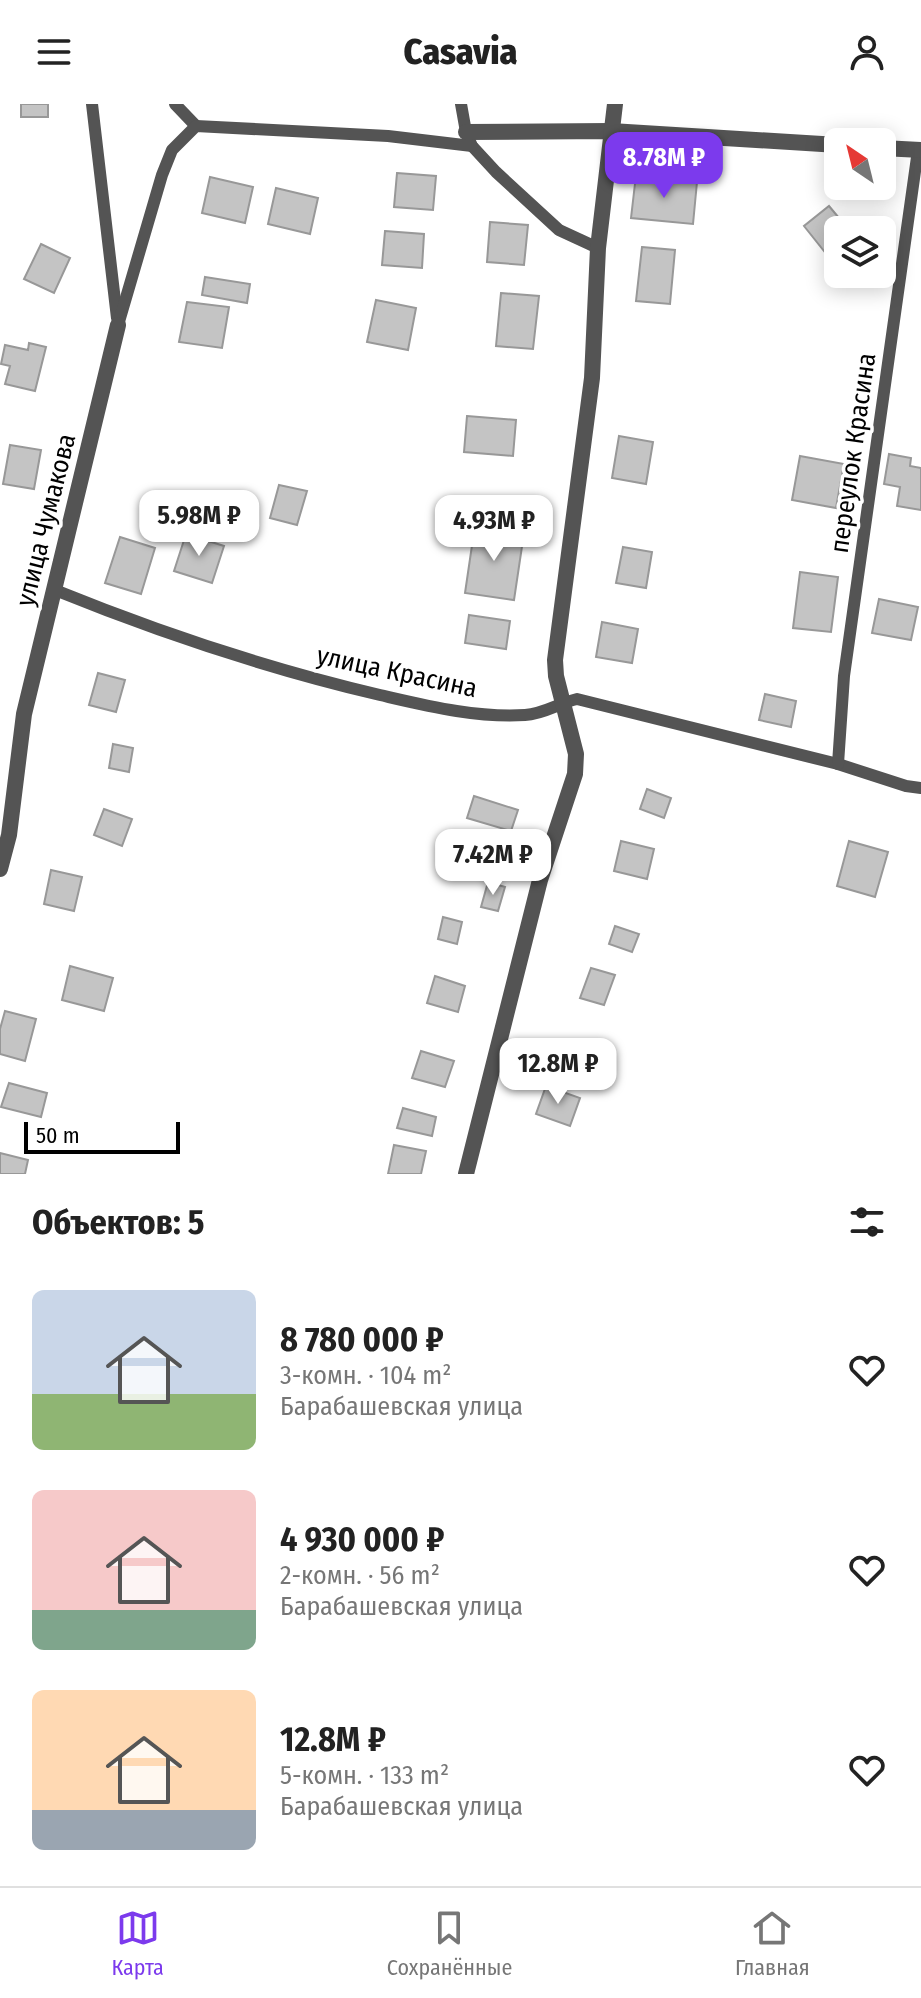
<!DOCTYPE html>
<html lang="ru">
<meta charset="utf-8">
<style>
:root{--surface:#fff;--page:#f6f6f6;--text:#222;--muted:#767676;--line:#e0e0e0;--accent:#7c3aed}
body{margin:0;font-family:"Fira Sans Condensed",sans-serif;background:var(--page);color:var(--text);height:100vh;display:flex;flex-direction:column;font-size:30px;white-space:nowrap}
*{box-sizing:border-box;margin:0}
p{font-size:26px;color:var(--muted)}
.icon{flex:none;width:44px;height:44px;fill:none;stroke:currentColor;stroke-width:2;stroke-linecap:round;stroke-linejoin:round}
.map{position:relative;height:1070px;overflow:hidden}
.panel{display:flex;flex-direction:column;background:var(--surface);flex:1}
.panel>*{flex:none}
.needle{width:52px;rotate:325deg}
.tools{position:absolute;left:824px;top:24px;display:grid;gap:16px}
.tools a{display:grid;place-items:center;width:72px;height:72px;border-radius:12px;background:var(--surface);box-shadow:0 4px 20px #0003;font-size:40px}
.scale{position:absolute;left:24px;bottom:20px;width:156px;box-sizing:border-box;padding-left:8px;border:4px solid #000;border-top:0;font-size:22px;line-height:28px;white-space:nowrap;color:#000;-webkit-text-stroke:6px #fff;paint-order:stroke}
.price{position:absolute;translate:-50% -68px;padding:0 18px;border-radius:16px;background:#fff;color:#222;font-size:26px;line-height:52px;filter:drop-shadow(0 2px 4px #0008)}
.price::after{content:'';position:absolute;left:50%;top:48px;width:24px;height:18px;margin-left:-12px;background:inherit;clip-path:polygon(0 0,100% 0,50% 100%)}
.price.on{background:var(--accent);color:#fff}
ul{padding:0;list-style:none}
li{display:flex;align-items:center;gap:24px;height:200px;padding:0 32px}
li span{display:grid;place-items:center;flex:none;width:224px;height:160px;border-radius:12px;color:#555}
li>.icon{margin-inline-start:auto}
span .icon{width:96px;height:96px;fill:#fffc;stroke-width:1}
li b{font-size:34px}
h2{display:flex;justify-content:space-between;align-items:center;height:96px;padding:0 32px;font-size:34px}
header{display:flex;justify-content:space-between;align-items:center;height:104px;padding:0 32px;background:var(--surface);font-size:36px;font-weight:800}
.tabs{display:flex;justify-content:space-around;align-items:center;height:112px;border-top:2px solid var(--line);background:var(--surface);font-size:22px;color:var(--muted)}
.tabs a{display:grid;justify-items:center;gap:4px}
.tabs .on{color:var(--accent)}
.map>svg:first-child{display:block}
.building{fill:#c4c4c4;stroke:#989898;stroke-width:2}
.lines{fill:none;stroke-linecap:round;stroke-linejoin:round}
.service{stroke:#545454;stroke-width:12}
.minor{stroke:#545454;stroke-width:16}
.labels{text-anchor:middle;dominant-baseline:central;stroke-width:7;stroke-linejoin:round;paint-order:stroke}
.street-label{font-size:26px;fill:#000;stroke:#fff}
</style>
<header><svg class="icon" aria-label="menu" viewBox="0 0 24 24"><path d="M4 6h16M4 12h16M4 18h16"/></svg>Casavia<svg class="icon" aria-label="person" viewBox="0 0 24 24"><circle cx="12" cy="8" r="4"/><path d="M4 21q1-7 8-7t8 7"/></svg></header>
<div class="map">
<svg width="921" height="1070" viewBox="0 0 921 1070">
<rect width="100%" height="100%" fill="#fff"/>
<!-- building -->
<g class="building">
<rect x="21" y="0" width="27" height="13"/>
<polygon points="397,69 436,72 433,106 394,103"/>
<polygon points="636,71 697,78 693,120 631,114"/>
<polygon points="210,73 253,83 245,119 202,109"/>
<polygon points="276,84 318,94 310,130 268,120"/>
<polygon points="829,102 849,126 838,126 838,143 828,152 804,122"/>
<polygon points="490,118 528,121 524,161 487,158"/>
<polygon points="385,127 424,130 422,164 382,161"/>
<polygon points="41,140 70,154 54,189 24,175"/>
<polygon points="642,143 675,146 670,200 636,197"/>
<polygon points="205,173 250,180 247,199 202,191"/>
<polygon points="501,189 539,192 533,245 496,242"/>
<polygon points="376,196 416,204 408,246 367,238"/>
<polygon points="187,198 229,203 222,244 179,238"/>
<polygon points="29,239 46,243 35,287 5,280 10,262 1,260 5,241 28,246"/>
<polygon points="467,312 516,316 513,352 464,348"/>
<polygon points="619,332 653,338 646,380 612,374"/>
<polygon points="10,341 41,346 34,385 3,380"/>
<polygon points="889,350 911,354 910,362 921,364 921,406 897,402 900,383 884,380"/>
<polygon points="800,352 844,360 836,404 792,396"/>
<polygon points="279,381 307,387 297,421 270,414"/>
<polygon points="475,421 524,429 514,496 465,489"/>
<polygon points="186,430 224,442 212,479 174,467"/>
<polygon points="120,433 155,444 141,490 105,479"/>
<polygon points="623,443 652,448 646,484 616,479"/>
<polygon points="800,468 838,473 831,528 793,524"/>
<polygon points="879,495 918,503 911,536 872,529"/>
<polygon points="469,511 510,517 506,545 465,539"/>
<polygon points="602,518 638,525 632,559 596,553"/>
<polygon points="98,569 125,576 116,608 89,601"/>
<polygon points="765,590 796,597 791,623 759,616"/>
<polygon points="113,640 133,644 129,668 109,664"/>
<polygon points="647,685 671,694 664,714 640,705"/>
<polygon points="474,692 518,706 511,727 467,714"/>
<polygon points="104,705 132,715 122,742 94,731"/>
<polygon points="621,737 654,745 647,775 614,767"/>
<polygon points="849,737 888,748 875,793 837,782"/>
<polygon points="51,766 82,773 74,807 44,800"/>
<polygon points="488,778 505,783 498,807 481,803"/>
<polygon points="443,813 462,818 457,840 438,835"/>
<polygon points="615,822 639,830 632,848 609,840"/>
<polygon points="70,862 113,874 104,907 62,896"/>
<polygon points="591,864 615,871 604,901 580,894"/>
<polygon points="435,872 465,882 458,908 427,899"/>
<polygon points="5,907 36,915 25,957 0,950 0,925"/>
<polygon points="591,941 613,949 606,970 585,961"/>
<polygon points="421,947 454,957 445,983 412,974"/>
<polygon points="9,979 47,989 41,1013 1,1003"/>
<polygon points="546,982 580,994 570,1022 536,1010"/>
<polygon points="403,1004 436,1013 432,1032 397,1024"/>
<polygon points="394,1041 426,1047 421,1070 388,1070"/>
<polygon points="0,1049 28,1056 25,1070 0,1070"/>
</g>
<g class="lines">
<!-- service -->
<g class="service">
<polyline points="92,0 117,214"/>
<polyline points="175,0 196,22"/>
<polyline points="461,0 466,28 472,42 496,68 559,126 598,144"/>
<polyline points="118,221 162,71 172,46 196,22 388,32 472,42"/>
<path d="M55,486c106,43 214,79 325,105 48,11 96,23 145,20 19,-1 34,-12 52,-16l261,65 68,22 15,2"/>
<polyline points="838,660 844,572 918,46"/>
</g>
<!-- minor -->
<g class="minor">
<polyline points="466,28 611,27 838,41"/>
<polyline points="882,44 921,46"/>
<polyline points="0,765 9,731 24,610 118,221"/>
<polyline points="466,1070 540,776 575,670 576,650 556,572 555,556 592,274 598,144 615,0"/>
</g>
</g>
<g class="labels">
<!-- street labels -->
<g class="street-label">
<text transform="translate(853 349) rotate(-82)">переулок Красина</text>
<text transform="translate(46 416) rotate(-76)">улица Чумакова</text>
<text transform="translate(397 568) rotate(12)">улица Красина</text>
</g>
</g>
</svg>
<div class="tools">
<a><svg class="needle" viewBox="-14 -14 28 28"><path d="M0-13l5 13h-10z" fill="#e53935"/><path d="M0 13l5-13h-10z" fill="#767676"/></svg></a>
<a><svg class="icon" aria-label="layers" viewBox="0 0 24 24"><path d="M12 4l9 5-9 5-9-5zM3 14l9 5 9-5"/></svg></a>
</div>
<div class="scale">50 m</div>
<b class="price on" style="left:664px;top:96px">8.78M ₽</b>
<b class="price" style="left:199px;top:454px">5.98M ₽</b>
<b class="price" style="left:494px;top:459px">4.93M ₽</b>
<b class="price" style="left:493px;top:793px">7.42M ₽</b>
<b class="price" style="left:558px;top:1002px">12.8M ₽</b>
</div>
<section class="panel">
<h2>Объектов: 5<svg class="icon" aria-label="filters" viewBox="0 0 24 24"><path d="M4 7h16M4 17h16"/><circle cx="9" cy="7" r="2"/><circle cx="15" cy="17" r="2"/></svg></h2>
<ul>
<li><span style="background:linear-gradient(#c9d6e8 65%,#8fb573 0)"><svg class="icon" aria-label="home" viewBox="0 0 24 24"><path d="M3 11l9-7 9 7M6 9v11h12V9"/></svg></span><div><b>8 780 000 ₽</b><p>3-комн. · 104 m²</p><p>Барабашевская улица</p></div><svg class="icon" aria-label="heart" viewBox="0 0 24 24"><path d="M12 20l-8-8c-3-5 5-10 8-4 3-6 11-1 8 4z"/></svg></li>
<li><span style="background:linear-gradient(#f6c9c9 75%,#7fa58c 0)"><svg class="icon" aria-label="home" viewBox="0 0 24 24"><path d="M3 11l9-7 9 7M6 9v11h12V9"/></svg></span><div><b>4 930 000 ₽</b><p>2-комн. · 56 m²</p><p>Барабашевская улица</p></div><svg class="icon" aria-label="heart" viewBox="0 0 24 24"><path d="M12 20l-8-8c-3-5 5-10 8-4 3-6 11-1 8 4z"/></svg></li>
<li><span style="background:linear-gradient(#ffd9b3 75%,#9aa5b1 0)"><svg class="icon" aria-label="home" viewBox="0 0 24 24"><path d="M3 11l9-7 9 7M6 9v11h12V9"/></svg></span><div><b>12.8M ₽</b><p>5-комн. · 133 m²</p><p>Барабашевская улица</p></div><svg class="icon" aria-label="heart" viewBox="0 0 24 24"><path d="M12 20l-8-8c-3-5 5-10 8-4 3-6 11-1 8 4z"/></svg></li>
</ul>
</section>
<nav class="tabs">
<a class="on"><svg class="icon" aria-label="map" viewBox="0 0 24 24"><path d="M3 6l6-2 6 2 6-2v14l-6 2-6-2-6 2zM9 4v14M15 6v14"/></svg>Карта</a>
<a><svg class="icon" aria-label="saved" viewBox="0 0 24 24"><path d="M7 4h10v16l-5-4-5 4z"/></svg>Сохранённые</a>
<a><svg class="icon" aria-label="home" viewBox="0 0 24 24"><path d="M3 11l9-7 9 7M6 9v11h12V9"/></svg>Главная</a>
</nav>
